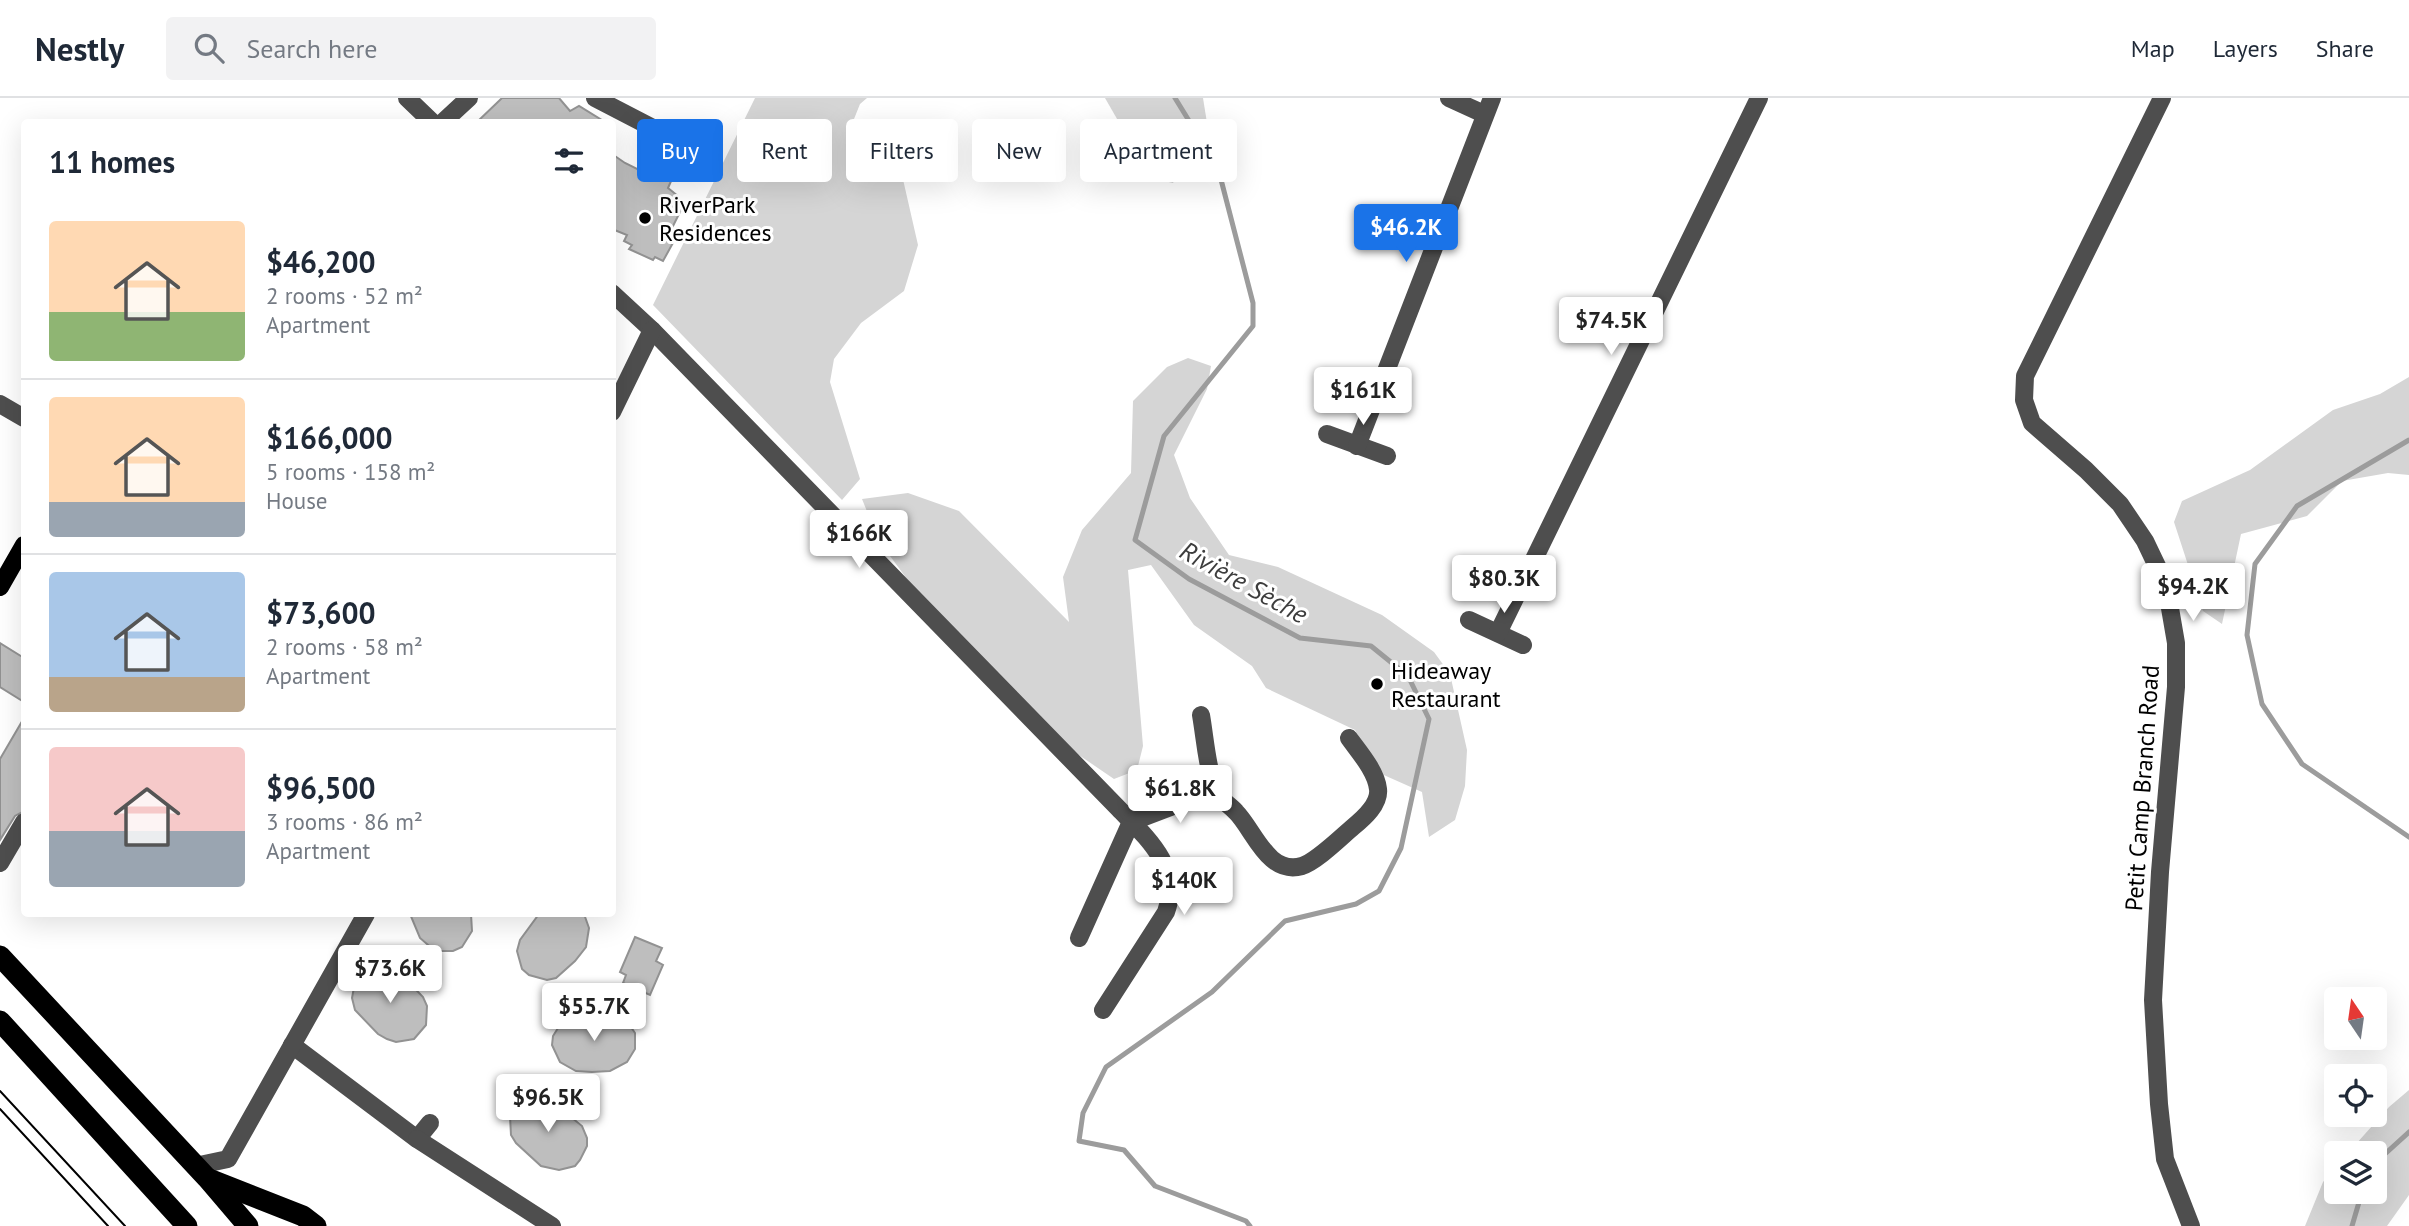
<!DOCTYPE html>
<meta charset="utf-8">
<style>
:root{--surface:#fff;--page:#f2f2f3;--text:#1f2937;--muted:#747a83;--line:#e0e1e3;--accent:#1a73e8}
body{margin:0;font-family:"PT Sans",sans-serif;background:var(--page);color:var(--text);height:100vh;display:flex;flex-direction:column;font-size:26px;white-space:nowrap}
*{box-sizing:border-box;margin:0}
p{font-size:23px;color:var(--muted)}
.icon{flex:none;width:38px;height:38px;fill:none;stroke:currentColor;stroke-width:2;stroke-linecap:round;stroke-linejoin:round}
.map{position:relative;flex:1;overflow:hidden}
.sheet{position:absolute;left:21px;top:21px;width:595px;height:798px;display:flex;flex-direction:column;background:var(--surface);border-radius:7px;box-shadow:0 7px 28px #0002}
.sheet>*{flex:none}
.guide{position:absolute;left:637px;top:21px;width:665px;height:63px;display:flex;gap:14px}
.needle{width:46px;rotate:347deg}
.fabs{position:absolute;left:2324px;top:889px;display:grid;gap:14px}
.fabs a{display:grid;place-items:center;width:63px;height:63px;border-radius:7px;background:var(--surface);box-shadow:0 7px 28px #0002;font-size:35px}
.price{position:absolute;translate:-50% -60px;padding:0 16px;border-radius:7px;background:#fff;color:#222;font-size:23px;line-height:46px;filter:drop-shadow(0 2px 4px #0008)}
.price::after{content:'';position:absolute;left:50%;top:42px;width:21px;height:16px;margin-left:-10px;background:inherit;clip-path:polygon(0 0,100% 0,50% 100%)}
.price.on{background:var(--accent);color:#fff}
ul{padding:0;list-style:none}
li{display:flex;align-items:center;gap:21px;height:175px;padding:0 28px}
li+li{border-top:2px solid var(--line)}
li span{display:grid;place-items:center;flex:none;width:196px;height:140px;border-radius:7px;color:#555}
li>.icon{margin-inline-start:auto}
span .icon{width:84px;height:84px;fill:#fffc;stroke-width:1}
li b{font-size:30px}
h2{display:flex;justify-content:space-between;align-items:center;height:84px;padding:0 28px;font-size:30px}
.tag{padding:0 24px;border-radius:7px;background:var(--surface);box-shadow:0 7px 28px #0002;font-size:24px;line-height:63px}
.tag.on{background:var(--accent);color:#fff}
header{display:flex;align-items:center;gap:42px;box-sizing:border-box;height:98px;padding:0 35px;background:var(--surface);border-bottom:2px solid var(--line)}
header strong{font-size:33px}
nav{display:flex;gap:38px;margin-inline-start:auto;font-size:24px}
.search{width:490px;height:63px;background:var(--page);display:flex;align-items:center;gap:18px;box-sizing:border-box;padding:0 24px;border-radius:7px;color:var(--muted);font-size:26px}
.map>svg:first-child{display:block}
.green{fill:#d5d5d5}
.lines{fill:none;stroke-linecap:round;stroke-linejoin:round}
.stream{stroke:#9c9c9c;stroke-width:5}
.building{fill:#bebebe;stroke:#929292;stroke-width:2}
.minor{stroke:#4e4e4e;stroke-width:18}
.major{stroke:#000;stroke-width:18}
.highway{stroke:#000;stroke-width:21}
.tram{stroke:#000;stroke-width:2}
.poi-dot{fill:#000;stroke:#fff;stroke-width:2.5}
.labels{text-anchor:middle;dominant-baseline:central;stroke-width:6;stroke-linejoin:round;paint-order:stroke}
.poi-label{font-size:24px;fill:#000;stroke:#fff;text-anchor:start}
.street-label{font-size:24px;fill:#000;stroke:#fff}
.water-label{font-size:26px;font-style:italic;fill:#3d3d3d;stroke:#fff}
</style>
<header>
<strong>Nestly</strong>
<div class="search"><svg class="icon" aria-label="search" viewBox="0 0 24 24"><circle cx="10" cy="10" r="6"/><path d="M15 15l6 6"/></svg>Search here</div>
<nav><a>Map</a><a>Layers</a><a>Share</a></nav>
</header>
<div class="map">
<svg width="2409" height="1128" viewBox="0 0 2409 1128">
<rect width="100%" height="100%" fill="#fff"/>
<!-- green -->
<g class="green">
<polygon points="755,0 867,0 860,6 850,31 902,77 918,147 904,193 861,225 834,261 830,284 860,381 842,402 653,207"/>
<polygon points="1105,0 1203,0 1207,25 1173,85 1151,80"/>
<polygon points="1188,260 1211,268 1207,291 1174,357 1190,400 1229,457 1278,469 1382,517 1434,554 1450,576 1467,652 1465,688 1455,722 1429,739 1422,694 1377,674 1355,632 1266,590 1252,568 1194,527 1151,467 1128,472 1143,648 1137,672 1114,681 1073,653 921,500 879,443 862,401 908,395 959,413 1069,524 1063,479 1082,432 1131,375 1133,303 1167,269"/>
<polygon points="2409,279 2409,377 2388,375 2342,383 2307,418 2241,436 2222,526 2203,513 2174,424 2182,403 2250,372 2333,312 2380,296"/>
<polygon points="2409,992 2409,1097 2387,1128 2305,1128 2323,1084 2336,1069 2336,1094 2375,1094 2375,1055 2348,1055 2389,1009"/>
</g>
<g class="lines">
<!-- stream -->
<g class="stream">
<polyline points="1175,0 1218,70 1253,205 1253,228 1164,338 1135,442 1189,481 1300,540 1371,548 1408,578 1429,621 1401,750 1379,793 1356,806 1285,823 1212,894 1106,969 1083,1015 1079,1043 1124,1052 1155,1088 1246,1123 1250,1128"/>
<polyline points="2409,342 2297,408 2255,466 2247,537 2262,606 2302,666 2409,739"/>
<polyline points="2375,1065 2409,1034"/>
<polyline points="2352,1128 2362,1094"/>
</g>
</g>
<!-- building -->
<g class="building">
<polygon points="502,0 559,0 570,13 579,8 605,24 477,24"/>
<polygon points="612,56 625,65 655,80 663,66 675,74 668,90 678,98 676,105 683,108 667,140 674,143 663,163 655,159 653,162 629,151 632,147 624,143 627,137 612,131"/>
<polygon points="0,545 24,560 24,604 0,589"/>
<polygon points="24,620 24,713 15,718 0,742 0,661"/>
<polygon points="410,816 471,816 472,833 462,849 453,853 435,853 420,840"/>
<polygon points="539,816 584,816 589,830 586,849 575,863 556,880 547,882 529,877 522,871 517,853 520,842"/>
<polygon points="635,839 662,850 656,863 663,867 650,897 623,885 626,877 620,874"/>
<polygon points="382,869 400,875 423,899 427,908 426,927 414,941 396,944 387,941 378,936 355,912 352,900 355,884 366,873"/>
<polygon points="614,916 626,922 635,935 635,951 627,964 610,973 592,974 576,973 560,964 552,947 553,938 563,922 581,917"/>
<polygon points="540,999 549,1001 582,1028 587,1040 587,1048 580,1062 575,1068 559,1072 541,1068 516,1045 511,1037 510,1018 515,1010 530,1000"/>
</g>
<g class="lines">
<!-- minor -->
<g class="minor">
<polyline points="407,0 432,24"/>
<polyline points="595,0 703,56"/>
<polyline points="1449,0 1484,16"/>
<polyline points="2162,0 2025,278 2024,302 2032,325 2086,372 2120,406 2145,443 2166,487 2176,545 2176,589 2160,774 2153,902 2159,1006 2165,1061 2191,1128"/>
<polyline points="443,24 469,0"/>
<path d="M612,195l40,37 467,479c28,29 63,59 47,103l-63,98"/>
<polyline points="0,306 24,320"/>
<polyline points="612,314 652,232"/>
<polyline points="1327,336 1387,358"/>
<polyline points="1357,348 1492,0"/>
<polyline points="1469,522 1523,547"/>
<polyline points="1498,535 1759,0"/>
<path d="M1201,617c4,23 6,53 14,74 4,11 14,15 21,23 18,18 32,64 66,54 15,-5 38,-28 51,-39 11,-9 27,-23 25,-38 -2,-18 -19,-37 -29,-51"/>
<polyline points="0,765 24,724"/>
<polyline points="1079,840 1131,724 1215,692"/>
<polyline points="292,947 417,1041 430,1025"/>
<polyline points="417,1041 552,1128"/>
<polyline points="195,1068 228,1061 366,816"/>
</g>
<!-- major -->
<polyline class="major" points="0,489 24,447"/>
<!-- highway -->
<g class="highway">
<polyline points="0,858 207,1080 248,1128"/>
<polyline points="0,923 187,1128"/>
<polyline points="209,1081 303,1118 316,1128"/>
</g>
<!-- tram -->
<g class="tram">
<polyline points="0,993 125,1128"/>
<polyline points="0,1011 108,1128"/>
</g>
</g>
<!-- markers -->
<g class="poi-dot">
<circle cx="645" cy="120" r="7"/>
<circle cx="1377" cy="586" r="7"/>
</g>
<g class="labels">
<!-- poi labels -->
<g class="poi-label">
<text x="659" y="106">RiverPark<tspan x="659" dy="28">Residences</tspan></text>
<text x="1391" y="572">Hideaway<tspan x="1391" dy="28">Restaurant</tspan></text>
</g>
<!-- street labels -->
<g class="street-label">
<text transform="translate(2142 690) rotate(-86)">Petit Camp Branch Road</text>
</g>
<!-- water labels -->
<g class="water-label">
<text transform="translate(1244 484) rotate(29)">Rivière Sèche</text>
</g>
</g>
</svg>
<div class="fabs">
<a><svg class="needle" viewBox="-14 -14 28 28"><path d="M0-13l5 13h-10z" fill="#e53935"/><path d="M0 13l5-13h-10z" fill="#747a83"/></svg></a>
<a><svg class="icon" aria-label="locate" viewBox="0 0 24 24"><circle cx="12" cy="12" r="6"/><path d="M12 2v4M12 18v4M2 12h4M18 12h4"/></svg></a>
<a><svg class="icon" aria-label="layers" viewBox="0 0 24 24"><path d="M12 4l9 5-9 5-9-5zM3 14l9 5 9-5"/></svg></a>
</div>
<b class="price on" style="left:1406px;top:166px">$46.2K</b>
<b class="price" style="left:1611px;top:259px">$74.5K</b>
<b class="price" style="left:1363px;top:329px">$161K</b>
<b class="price" style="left:859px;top:472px">$166K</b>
<b class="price" style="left:1504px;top:517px">$80.3K</b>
<b class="price" style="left:2193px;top:525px">$94.2K</b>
<b class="price" style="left:1180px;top:727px">$61.8K</b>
<b class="price" style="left:1184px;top:819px">$140K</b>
<b class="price" style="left:390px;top:907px">$73.6K</b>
<b class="price" style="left:594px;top:945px">$55.7K</b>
<b class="price" style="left:548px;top:1036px">$96.5K</b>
<div class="guide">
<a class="tag on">Buy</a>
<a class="tag">Rent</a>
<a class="tag">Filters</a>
<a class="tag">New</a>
<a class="tag">Apartment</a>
</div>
<section class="sheet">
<h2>11 homes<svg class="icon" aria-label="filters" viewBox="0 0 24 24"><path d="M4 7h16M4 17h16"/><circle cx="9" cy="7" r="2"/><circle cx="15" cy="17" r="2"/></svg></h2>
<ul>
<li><span style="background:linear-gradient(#ffd9b3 65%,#8fb573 0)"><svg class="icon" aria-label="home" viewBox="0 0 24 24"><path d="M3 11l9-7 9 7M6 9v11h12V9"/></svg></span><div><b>$46,200</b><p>2 rooms · 52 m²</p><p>Apartment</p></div></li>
<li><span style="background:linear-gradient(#ffd9b3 75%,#9aa5b1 0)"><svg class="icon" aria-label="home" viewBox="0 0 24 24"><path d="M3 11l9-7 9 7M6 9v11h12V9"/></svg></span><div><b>$166,000</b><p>5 rooms · 158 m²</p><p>House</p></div></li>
<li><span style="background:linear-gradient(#a9c7e8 75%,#b9a48a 0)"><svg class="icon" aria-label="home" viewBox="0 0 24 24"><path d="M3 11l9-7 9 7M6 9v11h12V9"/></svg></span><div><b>$73,600</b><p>2 rooms · 58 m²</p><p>Apartment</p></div></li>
<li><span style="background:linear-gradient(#f6c9c9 60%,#9aa5b1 0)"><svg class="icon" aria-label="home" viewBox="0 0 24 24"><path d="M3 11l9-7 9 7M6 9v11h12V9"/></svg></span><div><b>$96,500</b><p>3 rooms · 86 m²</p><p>Apartment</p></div></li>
</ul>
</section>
</div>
